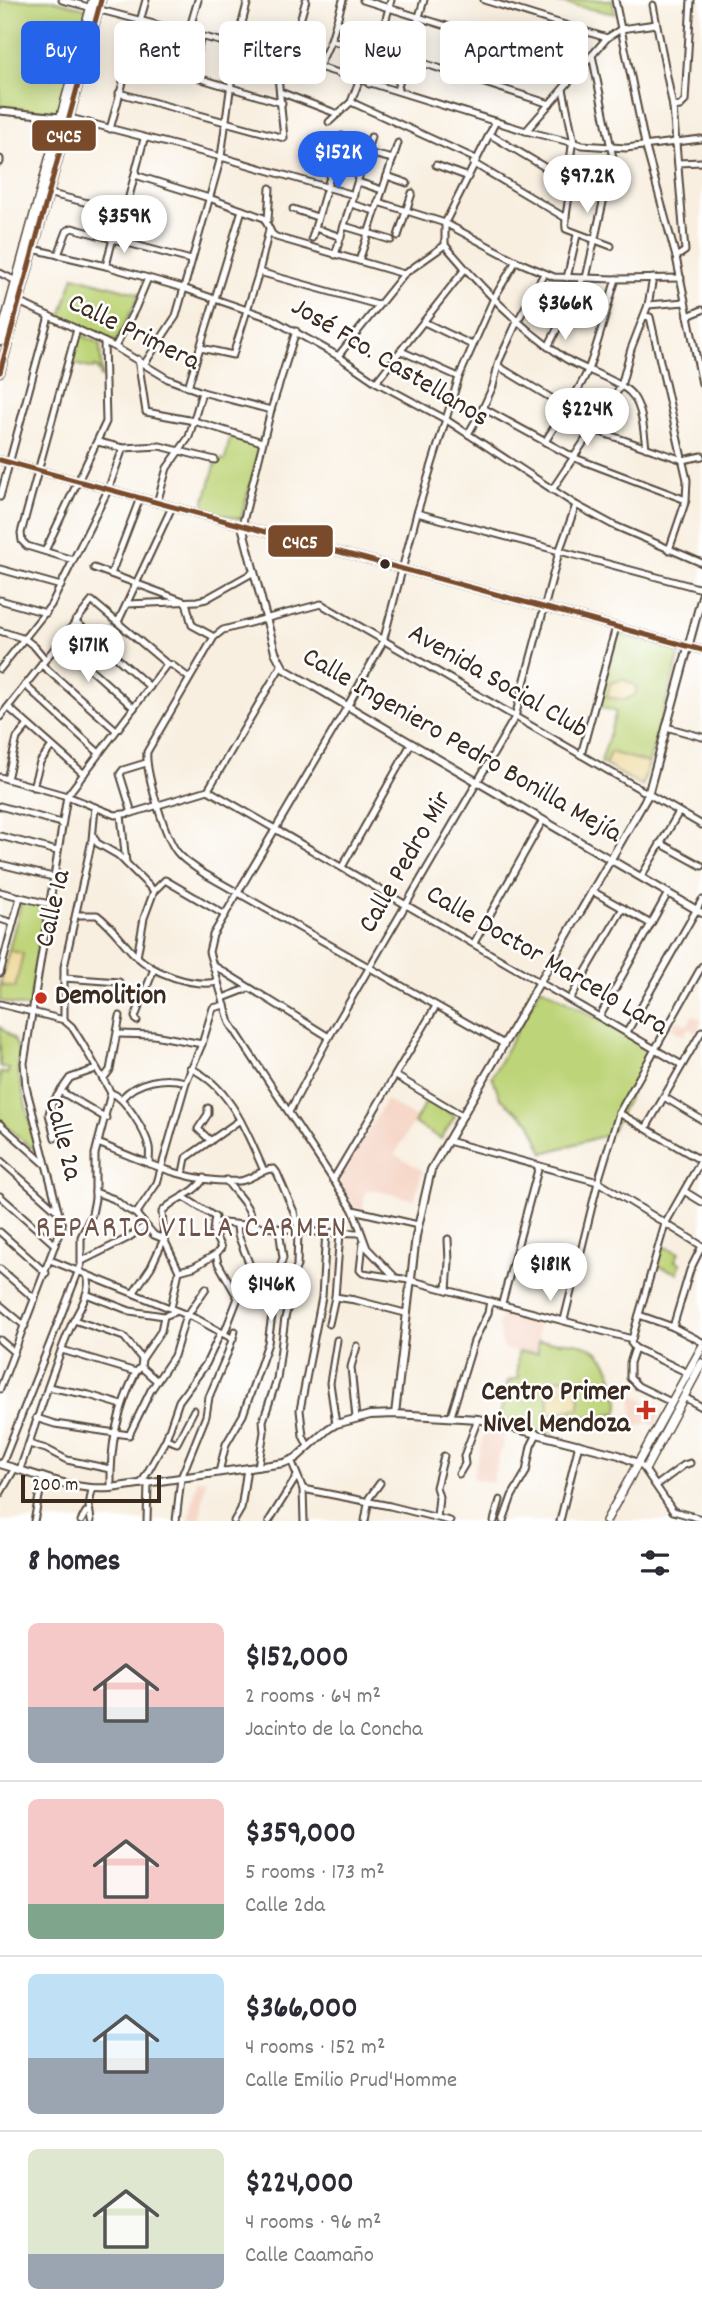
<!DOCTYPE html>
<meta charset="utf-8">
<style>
:root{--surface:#fff;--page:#f2f2f3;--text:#2b2b33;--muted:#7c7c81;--line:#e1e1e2;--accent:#2563eb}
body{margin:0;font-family:Dekko,sans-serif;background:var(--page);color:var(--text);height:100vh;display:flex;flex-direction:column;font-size:26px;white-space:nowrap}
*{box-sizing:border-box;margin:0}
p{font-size:23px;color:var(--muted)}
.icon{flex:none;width:38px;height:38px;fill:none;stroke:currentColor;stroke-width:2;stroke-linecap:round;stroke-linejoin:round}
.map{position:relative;height:1521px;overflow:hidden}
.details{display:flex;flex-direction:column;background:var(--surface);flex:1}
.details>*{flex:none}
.guide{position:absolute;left:21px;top:21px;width:662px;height:63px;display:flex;gap:14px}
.scale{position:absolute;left:21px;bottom:18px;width:140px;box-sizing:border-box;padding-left:7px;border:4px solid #3b2a1e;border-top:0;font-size:19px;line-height:24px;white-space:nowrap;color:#3b2a1e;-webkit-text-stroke:5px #fff;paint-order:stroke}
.price{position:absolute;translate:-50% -60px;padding:0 16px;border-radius:24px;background:#fff;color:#222;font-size:23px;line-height:46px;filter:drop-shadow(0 2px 4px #0008)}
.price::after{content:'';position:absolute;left:50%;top:42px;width:21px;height:16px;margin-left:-10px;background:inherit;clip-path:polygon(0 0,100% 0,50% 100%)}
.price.selected{background:var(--accent);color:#fff}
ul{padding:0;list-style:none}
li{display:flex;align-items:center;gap:21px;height:175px;padding:0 28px}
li+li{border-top:2px solid var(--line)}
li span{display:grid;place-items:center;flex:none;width:196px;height:140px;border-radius:10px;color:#555}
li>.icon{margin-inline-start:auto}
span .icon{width:84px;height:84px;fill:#fffc;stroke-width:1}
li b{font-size:30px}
h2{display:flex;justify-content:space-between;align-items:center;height:84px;padding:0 28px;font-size:30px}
.pill{padding:0 24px;border-radius:10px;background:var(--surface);box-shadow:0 4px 18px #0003;font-size:24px;line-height:63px}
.pill.selected{background:var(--accent);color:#fff}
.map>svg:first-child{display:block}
.built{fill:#f5d3c2}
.green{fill:#bed478;stroke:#7c7f4b;stroke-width:2}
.sand{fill:#eeda9e;stroke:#94825e;stroke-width:2}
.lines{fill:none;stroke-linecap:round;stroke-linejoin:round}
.minor-casing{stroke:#57483b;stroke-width:9}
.tertiary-casing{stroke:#57483b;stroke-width:10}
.secondary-casing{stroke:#57483b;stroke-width:10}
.primary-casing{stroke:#57483b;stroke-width:11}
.minor{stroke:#fff;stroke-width:5}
.tertiary{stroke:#fff;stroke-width:6}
.secondary{stroke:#fff;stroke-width:7}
.primary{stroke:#fff;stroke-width:8}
.bus-1-casing{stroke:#fff;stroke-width:10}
.bus-1{stroke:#7a4b2a;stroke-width:5}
.bus-dot{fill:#3b2a1e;stroke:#fff;stroke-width:2.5}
.poi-dot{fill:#c8321e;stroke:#fff;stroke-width:2.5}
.labels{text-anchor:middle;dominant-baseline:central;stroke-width:5;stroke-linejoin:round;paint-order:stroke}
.street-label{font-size:28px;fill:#3b2a1e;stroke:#fff}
.poi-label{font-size:28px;font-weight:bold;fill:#3b2a1e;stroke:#fff;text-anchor:start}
.neighbourhood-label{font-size:30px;letter-spacing:2px;fill:#715348;stroke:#fff}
.line-badge{stroke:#fff;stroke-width:2.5}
.badge-label{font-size:19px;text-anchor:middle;font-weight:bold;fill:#fff}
</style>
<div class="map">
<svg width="702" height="1521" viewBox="0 0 702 1521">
<rect width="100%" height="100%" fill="#fff"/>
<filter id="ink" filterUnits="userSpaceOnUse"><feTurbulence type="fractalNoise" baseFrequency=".0143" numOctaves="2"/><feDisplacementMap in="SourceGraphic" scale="14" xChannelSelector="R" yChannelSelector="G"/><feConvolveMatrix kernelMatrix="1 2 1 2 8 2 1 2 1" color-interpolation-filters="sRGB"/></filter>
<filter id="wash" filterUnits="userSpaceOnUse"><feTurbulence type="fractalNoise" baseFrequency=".00686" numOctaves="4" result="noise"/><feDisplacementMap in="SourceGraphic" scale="28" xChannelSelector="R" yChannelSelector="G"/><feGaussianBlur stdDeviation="1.57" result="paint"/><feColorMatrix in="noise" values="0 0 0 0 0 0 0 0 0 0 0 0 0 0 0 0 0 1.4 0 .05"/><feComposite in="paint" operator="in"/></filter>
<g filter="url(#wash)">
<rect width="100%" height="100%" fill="#f8efe0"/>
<!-- built -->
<g class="built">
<polygon points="693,1015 702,1020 697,1033 688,1028 684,1036 671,1029 676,1019 687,1025"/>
<polygon points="386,1100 416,1118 395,1154 423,1171 414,1200 374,1190 366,1191 362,1210 353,1205 339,1181"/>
<polygon points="504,1309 538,1318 538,1353 527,1354 503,1349 498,1324"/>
<polygon points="632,1394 662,1411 655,1426 646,1422 644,1426 633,1425"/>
<polygon points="487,1424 507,1429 492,1483 472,1478"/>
<polygon points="197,1479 206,1479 200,1521 189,1521"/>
</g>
<!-- green -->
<g class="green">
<polygon points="0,0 52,0 89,9 62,112 0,108"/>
<polygon points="547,0 612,0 615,14"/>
<polygon points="339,26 378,38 376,50 335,35"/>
<polygon points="74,276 140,294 116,342 61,317"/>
<polygon points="79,334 100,344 102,377 100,376 101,372 98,371 98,368 95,367 93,369 75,364 72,372 69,371"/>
<polygon points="230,437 261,445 241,519 202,510 217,459 225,460"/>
<polygon points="617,634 681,650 642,786 601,762 616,712 598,706"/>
<polygon points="22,900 45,905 29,1008 0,1001 0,983"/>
<polygon points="541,987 653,1049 610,1134 544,1153 530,1122 500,1098 492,1076"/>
<polygon points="0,1027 14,1039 19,1052 18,1072 37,1153 0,1120 0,1072 7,1074 9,1069 0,1066"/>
<polygon points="427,1100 455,1116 441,1139 414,1123"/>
<polygon points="662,1246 679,1252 675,1261 681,1263 677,1273 656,1265"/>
<path d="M538,1341c40,1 68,-1 77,45 3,10 6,18 2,27l-60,8 -4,14 -54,-16 9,-38 11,-3 -2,-6 1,-20 20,1z"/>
</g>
<!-- sand -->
<g class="sand">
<polygon points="623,679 636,686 636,694 625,700 607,697 610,683"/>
<polygon points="610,752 649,763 642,786 605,765"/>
<polygon points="9,950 23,954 15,988 0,985"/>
<path d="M561,1378c16,3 21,15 18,30l-29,6 -3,-3 2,-3 -1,-27z"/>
</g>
</g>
<g filter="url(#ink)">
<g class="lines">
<!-- minor casing -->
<g class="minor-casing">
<g id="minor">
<polyline points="62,0 319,67 526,131 582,145 626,148 701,139"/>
<polyline points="363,0 556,60"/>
<polyline points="484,0 607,38 621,29 656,24"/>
<polyline points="615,0 645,144 676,257 702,384"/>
<polyline points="653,5 673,107 685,251 676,257"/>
<polyline points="336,22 382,36"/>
<polyline points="188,34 198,0"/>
<polyline points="331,40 377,55"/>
<polyline points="407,58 550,104"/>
<polyline points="289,59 306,0"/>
<polyline points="319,67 331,40 343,0"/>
<polyline points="178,72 282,103"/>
<polyline points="190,76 201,37"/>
<polyline points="369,84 391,0"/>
<path d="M563,89l11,54 -2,3c-2,14 -4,28 -3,42 1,14 -5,26 -3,41l45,17"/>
<polyline points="397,90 424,0"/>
<polyline points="280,92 338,114"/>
<polyline points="119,93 284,138 276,56"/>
<polyline points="351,102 476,159"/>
<polyline points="673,107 680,106 685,101 691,0"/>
<polyline points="0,111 70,118 221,157 354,195"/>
<polyline points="329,122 351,102 359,81"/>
<polyline points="110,129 146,0"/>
<polyline points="526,131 607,38"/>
<polyline points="489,134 568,181"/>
<polyline points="339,146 393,159"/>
<polyline points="310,149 335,156"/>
<polyline points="0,159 0,162"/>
<polyline points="473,163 564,217"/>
<polyline points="678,163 702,162"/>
<polyline points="436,165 466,176"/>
<polyline points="135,175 209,198 264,218 272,234 276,237 404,274"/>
<polyline points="387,176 407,183"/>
<polyline points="358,182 382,190"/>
<polyline points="47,193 125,212 144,139"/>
<polyline points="378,202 445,223 516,261 554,277 616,279 681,278"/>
<polyline points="351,204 375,211"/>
<polyline points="293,209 317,217"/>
<polyline points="268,220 270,188"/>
<polyline points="344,226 391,240"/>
<polyline points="315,228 341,237"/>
<polyline points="398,236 412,193"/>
<polyline points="312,238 342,136"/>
<path d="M445,245c35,42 73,81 118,112 17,12 60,24 70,39 10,14 11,37 13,52"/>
<polyline points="33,249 106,266 183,288 270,318 338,356 376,382 445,419 576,505 613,525 702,563"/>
<polyline points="58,255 67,231 72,228 191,260"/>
<polyline points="335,255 371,137"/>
<polyline points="359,261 398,143"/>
<polyline points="106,266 113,238"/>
<polyline points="259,272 378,305"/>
<polyline points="0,273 16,281"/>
<polyline points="567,278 577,235"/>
<polyline points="586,278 613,158 592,55"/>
<polyline points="19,302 115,347 168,379 202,392 271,410"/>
<polyline points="648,305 685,302"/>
<polyline points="644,316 650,317 687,480 686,500 669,550"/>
<polyline points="688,316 702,310"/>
<polyline points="424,322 472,345"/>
<polyline points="115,347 135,309 148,278"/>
<polyline points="548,347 583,278"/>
<polyline points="201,348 233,355 259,272 269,230"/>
<polyline points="401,351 459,377"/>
<polyline points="338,356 404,274 445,245 445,223 496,121"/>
<polyline points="138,359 146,412 194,421 262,442"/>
<polyline points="145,363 176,316 205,214 221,157 236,46 248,0"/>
<polyline points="498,366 566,407"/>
<polyline points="376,382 465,269"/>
<polyline points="188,387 242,210"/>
<polyline points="483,408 575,458 686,500"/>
<polyline points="594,430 683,460 702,456"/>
<polyline points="468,434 483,408 493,386 499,361 517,322 544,274"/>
<polyline points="98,442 123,448 160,446 215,460"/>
<path d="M545,442c14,-24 31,-45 42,-70 12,-29 19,-62 29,-93"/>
<polyline points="552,490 621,386 631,349 648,305 653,278"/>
<polyline points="0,497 49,316"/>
<polyline points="157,503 167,468 189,437 202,392"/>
<polyline points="417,513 702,589"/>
<polyline points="242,526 271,410 296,331"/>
<polyline points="45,551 106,422 104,342"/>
<polyline points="73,560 27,546 22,541 21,533 77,329"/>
<polyline points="94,568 186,602"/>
<polyline points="0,569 61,586"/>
<polyline points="111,574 140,498"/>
<polyline points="0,600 46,613"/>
<polyline points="186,602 192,625 214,637"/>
<polyline points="128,604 197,601 206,599 254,572"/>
<polyline points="75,621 150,687"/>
<polyline points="118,622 172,507"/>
<polyline points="0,631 25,639 35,647 45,659"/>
<polyline points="59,641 134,708"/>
<polyline points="41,664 116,730"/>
<polyline points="0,669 51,605 108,490 123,448"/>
<polyline points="25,685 99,753"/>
<polyline points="8,707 84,774"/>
<polyline points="0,717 92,601 167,664 172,665 189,678"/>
<polyline points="666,727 702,737"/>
<polyline points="581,755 616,627"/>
<polyline points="0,777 67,796 115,815 132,813 208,790 281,666"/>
<polyline points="7,779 17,738 28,725"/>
<polyline points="33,787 40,762 52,746"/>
<polyline points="208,790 682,1065"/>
<polyline points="0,806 61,823"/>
<polyline points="132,813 120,774 123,770 146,763"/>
<polyline points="121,815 126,863"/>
<polyline points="93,835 97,843 118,855 154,891 144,918 137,957"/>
<polyline points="0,836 57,851"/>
<polyline points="660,843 702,866"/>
<polyline points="0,864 53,877"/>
<polyline points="342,867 411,744"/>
<polyline points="641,877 679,812"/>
<polyline points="154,891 165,880 225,915"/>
<polyline points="592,891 651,924"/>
<polyline points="0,892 49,904"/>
<path d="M76,915h21c15,11 25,27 38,40 20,19 56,32 83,27"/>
<polyline points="0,919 13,923"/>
<polyline points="474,943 543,820"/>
<polyline points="213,965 329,1037"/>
<polyline points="0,973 20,897"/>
<polyline points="64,978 119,982"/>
<polyline points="223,998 249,988"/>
<polyline points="570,999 623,908"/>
<path d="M0,1004l64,16 8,7 10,16 29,50c13,3 35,39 38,54 1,5 0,11 0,17"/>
<polyline points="600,1016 668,893"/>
<polyline points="64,1020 64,967 92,840 95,807"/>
<polyline points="137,1021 135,1017 154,969"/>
<polyline points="627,1032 702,900"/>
<polyline points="118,1034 154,1035 202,1044"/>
<path d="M504,1044l-301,-171c-8,-6 -19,-12 -26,-21 -12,-15 -32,-81 -30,-100l67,-115 9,-7 98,-26 381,221"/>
<path d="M190,1068c40,18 57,65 74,103"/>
<polyline points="396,1076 463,1116"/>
<polyline points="103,1079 110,1070 120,1016"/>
<polyline points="60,1091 106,1118"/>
<polyline points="664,1097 702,1120"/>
<path d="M122,1098c15,-17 42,-22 64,-16"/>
<polyline points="208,1108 208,1114 198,1129 211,1141"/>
<polyline points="289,1112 329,1037 515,717 559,552 576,505"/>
<polyline points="619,1113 702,1161"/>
<polyline points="0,1124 45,1164"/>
<polyline points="646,1128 702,1031"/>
<polyline points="55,1138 49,1114 52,1103 70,1078 96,1069"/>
<polyline points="448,1141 598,1182 702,1246"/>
<path d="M98,1143c44,18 92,41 141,38 13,-1 23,-13 35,-12l3,4 17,39 4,18 -1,36 -5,11 -1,17 -6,24 -8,61 -14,42 1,11 -6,35"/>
<polyline points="0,1160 55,1209"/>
<polyline points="183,1173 186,1158 240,1120"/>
<path d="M226,1180c10,15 28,28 26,47"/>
<polyline points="333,1180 436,1006"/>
<polyline points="684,1191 702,1202"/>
<polyline points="95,1192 114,1199 125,1208 136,1214 154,1235 164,1239 179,1271 171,1308"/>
<polyline points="0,1196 55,1245"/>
<polyline points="185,1198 215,1217 213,1231 221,1248 216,1254 218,1263 238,1298 224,1334"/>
<polyline points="353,1210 418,1225"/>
<polyline points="136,1214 157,1183 186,1082 202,1044 213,1008 225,1005"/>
<polyline points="214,1222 316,1232 361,1233"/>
<polyline points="237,1226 238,1235 251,1268"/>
<polyline points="0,1232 46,1273"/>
<polyline points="363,1243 360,1270 363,1273 409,1280 632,1339 631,1343 635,1348 688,1373"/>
<polyline points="50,1260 197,1319 233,1339"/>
<polyline points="82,1261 128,1238 145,1226"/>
<polyline points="0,1269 35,1299"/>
<polyline points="179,1271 194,1267 216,1254"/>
<polyline points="394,1276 367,1248 353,1210 230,1023 209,952 213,935 347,707 383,642 417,513 459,377 494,298 516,261"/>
<polyline points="447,1290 449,1262 448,1239"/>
<path d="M134,1292l17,-25 13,-28 -2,-27c12,-15 32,-16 42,-34"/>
<polyline points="86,1294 130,1311 164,1316"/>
<polyline points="335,1297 355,1300 405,1313"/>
<polyline points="502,1303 539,1166"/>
<polyline points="0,1305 25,1326"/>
<polyline points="639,1315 673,1327 702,1342"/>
<polyline points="187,1316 206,1288"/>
<polyline points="74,1320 124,1337 142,1359"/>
<polyline points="564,1320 598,1182 619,1113 702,966"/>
<polyline points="329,1324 335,1297 340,1233"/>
<polyline points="673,1327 690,1270 702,1246"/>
<polyline points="632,1339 665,1224 702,1159"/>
<polyline points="0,1340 14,1352"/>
<polyline points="635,1348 630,1363 630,1378 638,1386 671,1402"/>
<polyline points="62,1350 136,1372"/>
<polyline points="141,1367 157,1381"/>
<polyline points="48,1387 89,1395 122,1405"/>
<polyline points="0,1389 62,1226 26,1087 24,1063 67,796 167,664"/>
<polyline points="684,1397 702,1407"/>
<polyline points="451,1416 474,1341 488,1313 490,1301"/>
<polyline points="36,1418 55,1424 129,1435 151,1390 174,1356 186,1315"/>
<polyline points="356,1418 351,1367 357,1346"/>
<polyline points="336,1424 330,1383 337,1340"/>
<polyline points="166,1439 177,1443 194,1410"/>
<polyline points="29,1444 46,1449 67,1460 110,1469"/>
<polyline points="308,1446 303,1436 300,1410 322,1297 326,1231"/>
<polyline points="291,1460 303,1489 304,1521"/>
<polyline points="2,1464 81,1265 81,1237 92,1214 95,1199 95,1154 111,1093"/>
<polyline points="643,1467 673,1511 702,1519"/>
<path d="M20,1469c17,-47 31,-97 51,-143 7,-15 22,-35 16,-51"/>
<polyline points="219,1472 226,1444 243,1415 268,1343 274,1301 273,1287 283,1258 279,1229"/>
<polyline points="459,1474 465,1464 464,1456 478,1419"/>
<polyline points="141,1484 166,1439 179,1401 206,1364 221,1332"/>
<polyline points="657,1485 684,1465 690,1463"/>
<path d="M111,1488c-1,-44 6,-76 25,-116l5,-5 1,-8 19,-28 3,-15 11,-4"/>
<polyline points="303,1489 390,1506 450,1521"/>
<polyline points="0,1494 15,1468"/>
<polyline points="437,1517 439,1497 436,1487 444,1456"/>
<polyline points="34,1521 43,1477"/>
<polyline points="81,1521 86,1512 89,1512"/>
<polyline points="91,1521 89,1506 92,1489"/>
<polyline points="147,1521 148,1483"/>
<polyline points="176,1521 181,1478 206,1416 209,1397 228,1352 235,1331"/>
<polyline points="234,1521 241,1509 247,1468"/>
<polyline points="269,1521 297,1476"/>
<polyline points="365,1521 369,1498 380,1483"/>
<polyline points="494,1521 500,1500"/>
<polyline points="503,1521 512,1496 526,1472 531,1446 537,1434"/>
<polyline points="560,1521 579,1444"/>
</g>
</g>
<!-- tertiary casing -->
<g class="tertiary-casing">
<g id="tertiary">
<polyline points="242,526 275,652 284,669 702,913"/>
<polyline points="395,1414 416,1236 431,1170 648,795 702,596"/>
<path d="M0,1464c36,10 73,27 111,24l173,-25 12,-5 32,-29 8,-5 34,-9 25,-1 83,5 141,36 20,9"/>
</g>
</g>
<!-- secondary casing -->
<g class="secondary-casing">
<g id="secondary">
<polyline points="0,460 702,650"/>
<polyline points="646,1468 702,1363"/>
<polyline points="606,1521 702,1347"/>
</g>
</g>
<!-- primary casing -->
<g class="primary-casing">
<g id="primary">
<polyline points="0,341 93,0"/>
<polyline points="0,372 101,0"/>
</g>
</g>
<!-- minor -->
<use href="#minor" class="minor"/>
<!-- tertiary -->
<use href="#tertiary" class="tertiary"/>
<!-- secondary -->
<use href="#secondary" class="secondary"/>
<!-- primary -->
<use href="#primary" class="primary"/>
<!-- bus-1 casing -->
<g class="bus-1-casing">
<g id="bus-1">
<polyline points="0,372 101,0"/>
<polyline points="0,460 702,650"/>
</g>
</g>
<!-- bus-1 -->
<use href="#bus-1" class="bus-1"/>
</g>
</g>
<!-- markers -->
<circle class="bus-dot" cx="385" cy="564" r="6"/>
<g class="poi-dot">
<circle cx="41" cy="998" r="7"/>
<path d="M642.5 1399.5h7v7h7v7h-7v7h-7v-7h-7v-7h7z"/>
</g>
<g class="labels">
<!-- street labels -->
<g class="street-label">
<text transform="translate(133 334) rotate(26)">Calle Primera</text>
<text transform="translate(389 364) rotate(31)">José Fco. Castellanos</text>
<text transform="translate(497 683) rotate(30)">Avenida Social Club</text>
<text transform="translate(461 747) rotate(30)">Calle Ingeniero Pedro Bonilla Mejía</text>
<text transform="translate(407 863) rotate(-60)">Calle Pedro Mir</text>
<text transform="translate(55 909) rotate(-77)">Calle 1a</text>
<text transform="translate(546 962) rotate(30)">Calle Doctor Marcelo Lara</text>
<text transform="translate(61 1139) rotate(76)">Calle 2a</text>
</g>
<!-- poi labels -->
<g class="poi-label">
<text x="55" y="998">Demolition</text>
<text x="630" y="1394" text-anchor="end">Centro Primer<tspan x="630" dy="32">Nivel Mendoza</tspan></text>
</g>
<!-- neighbourhood labels -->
<g class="neighbourhood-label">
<text x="192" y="1230">REPARTO VILLA CARMEN</text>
</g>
</g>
<g class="line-badge">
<rect x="31" y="119" width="66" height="33" rx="7" fill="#7a4b2a"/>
<rect x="267" y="524" width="67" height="34" rx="7" fill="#7a4b2a"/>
</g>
<g class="badge-label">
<text x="64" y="142">C4C5</text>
<text x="300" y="548">C4C5</text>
</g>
</svg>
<div class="scale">200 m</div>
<b class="price selected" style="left:338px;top:191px">$152K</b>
<b class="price" style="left:587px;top:215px">$97.2K</b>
<b class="price" style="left:124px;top:255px">$359K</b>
<b class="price" style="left:565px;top:342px">$366K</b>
<b class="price" style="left:587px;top:448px">$224K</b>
<b class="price" style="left:88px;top:684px">$171K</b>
<b class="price" style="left:550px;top:1303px">$181K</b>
<b class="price" style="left:271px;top:1323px">$146K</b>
<div class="guide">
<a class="pill selected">Buy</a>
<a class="pill">Rent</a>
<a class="pill">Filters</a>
<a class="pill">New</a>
<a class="pill">Apartment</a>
</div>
</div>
<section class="details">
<h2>8 homes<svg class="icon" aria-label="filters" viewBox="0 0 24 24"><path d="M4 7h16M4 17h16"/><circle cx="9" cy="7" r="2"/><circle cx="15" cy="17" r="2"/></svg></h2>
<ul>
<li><span style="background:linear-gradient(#f6c9c9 60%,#9aa5b1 0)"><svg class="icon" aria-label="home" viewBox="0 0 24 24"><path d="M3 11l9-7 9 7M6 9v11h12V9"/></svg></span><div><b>$152,000</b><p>2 rooms · 64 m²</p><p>Jacinto de la Concha</p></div></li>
<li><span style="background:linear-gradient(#f6c9c9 75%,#7fa58c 0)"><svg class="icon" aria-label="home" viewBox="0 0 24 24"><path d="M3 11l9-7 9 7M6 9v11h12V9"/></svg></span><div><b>$359,000</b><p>5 rooms · 173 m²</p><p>Calle 2da</p></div></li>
<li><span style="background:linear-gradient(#bfe0f5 60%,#9aa5b1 0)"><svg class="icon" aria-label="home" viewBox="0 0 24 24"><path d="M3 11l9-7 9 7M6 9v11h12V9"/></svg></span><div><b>$366,000</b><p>4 rooms · 152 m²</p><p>Calle Emilio Prud'Homme</p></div></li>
<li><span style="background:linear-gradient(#dfe7d0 75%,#9aa5b1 0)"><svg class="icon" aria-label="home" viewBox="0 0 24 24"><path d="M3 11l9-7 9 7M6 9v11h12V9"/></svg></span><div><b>$224,000</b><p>4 rooms · 96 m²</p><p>Calle Caamaño</p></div></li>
</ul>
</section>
